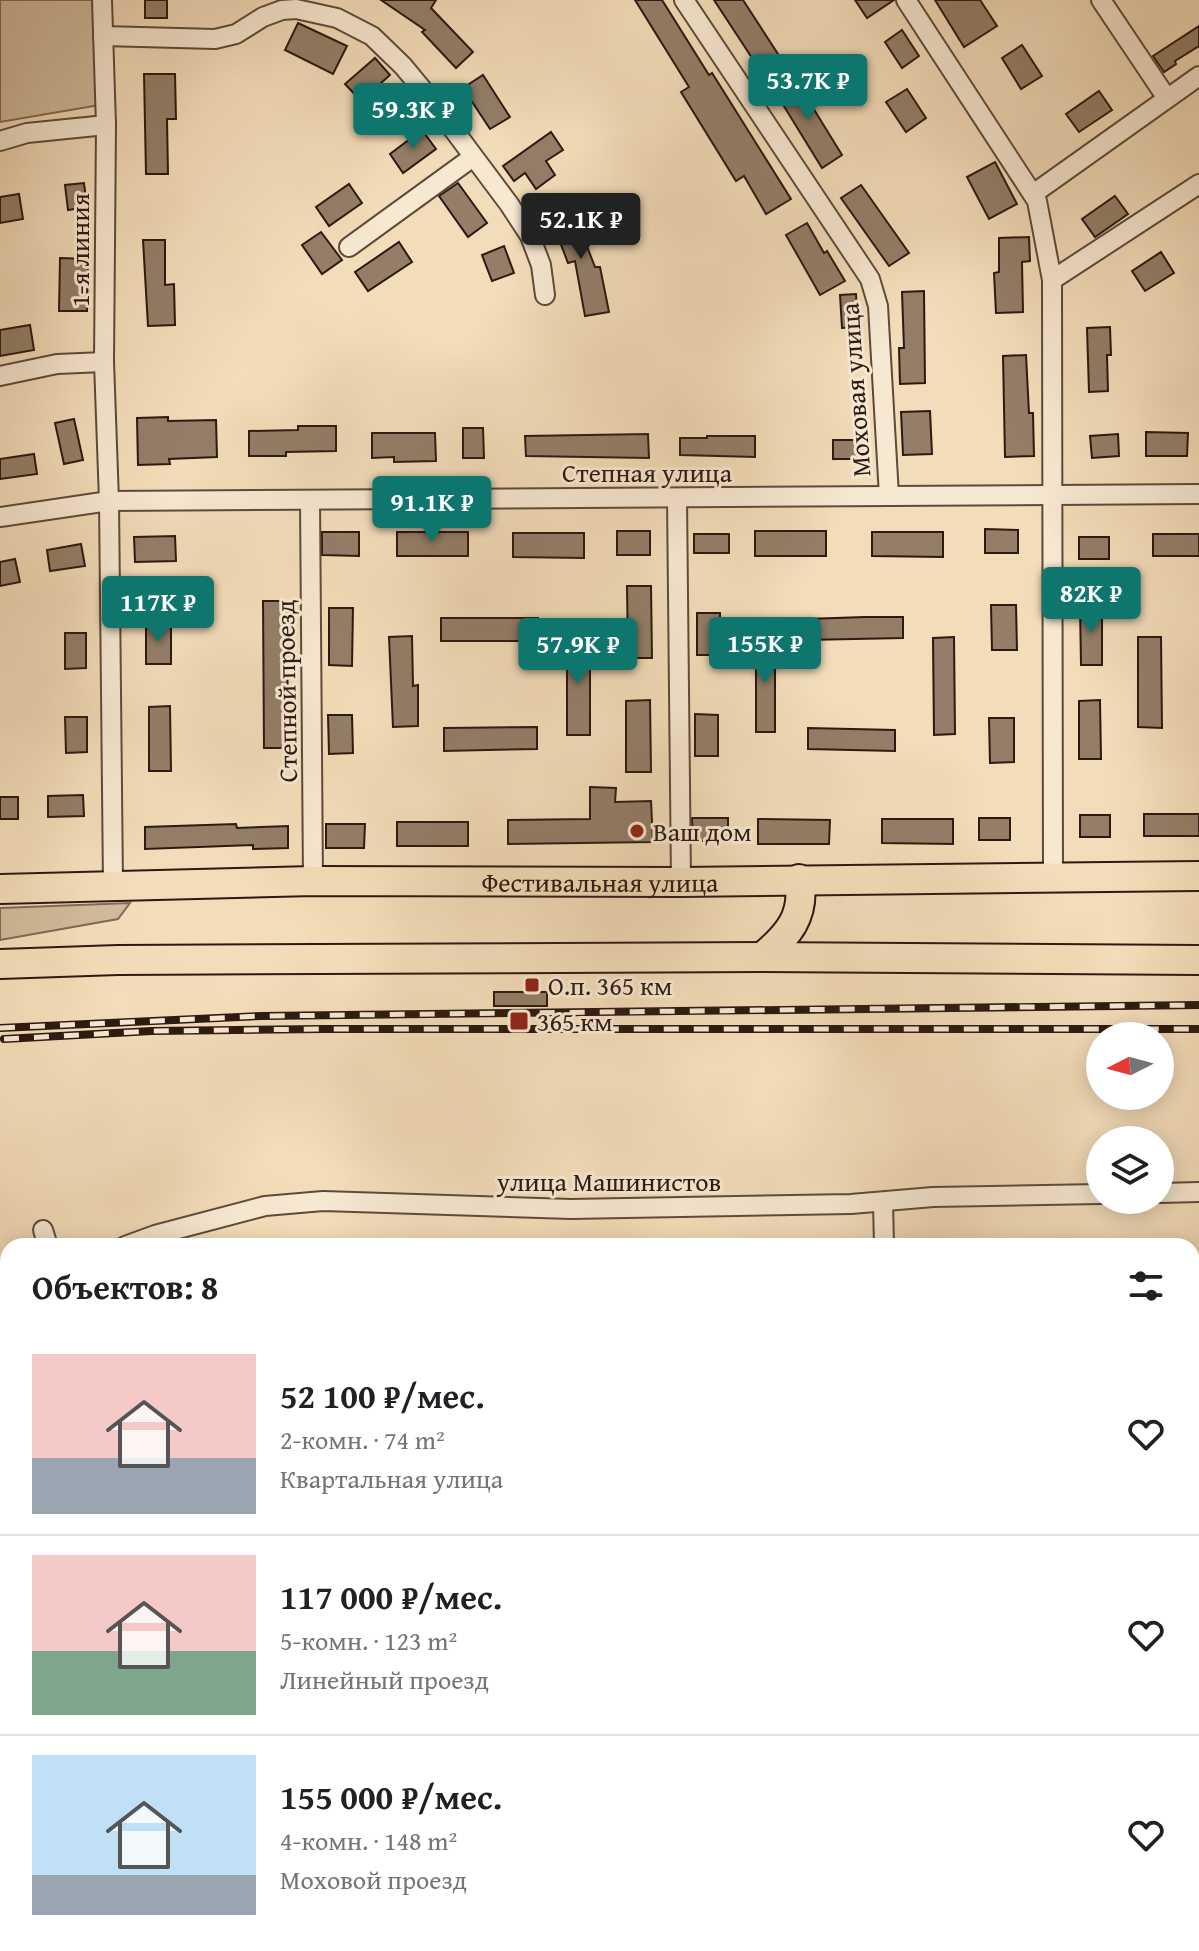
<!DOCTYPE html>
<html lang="ru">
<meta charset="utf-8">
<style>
:root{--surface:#fff;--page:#f2f2f2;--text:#202124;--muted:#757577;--line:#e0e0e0;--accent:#0f766e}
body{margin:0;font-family:"Gentium Book Plus",serif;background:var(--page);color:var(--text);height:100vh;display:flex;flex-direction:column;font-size:30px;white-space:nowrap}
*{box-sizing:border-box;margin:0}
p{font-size:26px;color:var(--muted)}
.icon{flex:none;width:44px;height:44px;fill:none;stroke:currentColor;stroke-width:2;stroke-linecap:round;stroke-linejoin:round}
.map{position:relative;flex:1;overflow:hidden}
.drawer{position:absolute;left:0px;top:1238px;width:1200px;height:714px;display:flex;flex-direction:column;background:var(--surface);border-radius:24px 24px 0 0;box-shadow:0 4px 20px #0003}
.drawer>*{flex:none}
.needle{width:52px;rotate:264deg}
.controls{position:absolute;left:1086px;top:1022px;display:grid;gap:16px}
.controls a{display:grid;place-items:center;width:88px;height:88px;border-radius:50%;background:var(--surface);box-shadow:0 4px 20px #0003;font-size:40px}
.price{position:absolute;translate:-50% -68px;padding:0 18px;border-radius:8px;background:var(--accent);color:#fff;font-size:26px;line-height:52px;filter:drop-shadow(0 2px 4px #0008)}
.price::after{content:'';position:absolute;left:50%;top:48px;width:24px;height:18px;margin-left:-12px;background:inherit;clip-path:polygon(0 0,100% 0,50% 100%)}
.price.selected{background:#222;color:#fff}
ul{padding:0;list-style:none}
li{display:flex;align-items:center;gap:24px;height:200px;padding:0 32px}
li+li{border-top:2px solid var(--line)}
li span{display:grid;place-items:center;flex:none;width:224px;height:160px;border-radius:0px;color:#555}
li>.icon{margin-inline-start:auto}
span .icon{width:96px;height:96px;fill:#fffc;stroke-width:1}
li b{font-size:34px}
h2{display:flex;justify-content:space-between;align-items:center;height:96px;padding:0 32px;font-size:34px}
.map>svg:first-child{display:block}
.green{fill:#d1bb9c;stroke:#7e6a56;stroke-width:2}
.building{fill:#937e68;stroke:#2c1911;stroke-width:2}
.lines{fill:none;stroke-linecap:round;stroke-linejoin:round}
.minor-casing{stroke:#5e4a3b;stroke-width:22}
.secondary-casing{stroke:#2c1911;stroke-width:30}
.primary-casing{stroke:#2c1911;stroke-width:32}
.minor{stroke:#f7e8d2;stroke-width:18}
.secondary{stroke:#f7e8d2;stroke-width:26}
.primary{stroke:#f3dcb9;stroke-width:28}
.rail-casing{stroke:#2c1911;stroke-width:8}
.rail{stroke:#f7e8d2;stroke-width:5;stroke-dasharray:15;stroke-linecap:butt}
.poi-dot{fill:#8f2418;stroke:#f7e8d2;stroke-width:3}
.labels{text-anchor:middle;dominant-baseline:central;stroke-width:6;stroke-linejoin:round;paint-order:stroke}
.street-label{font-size:26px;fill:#2c1911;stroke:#f7e8d2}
.poi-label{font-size:26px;fill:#2c1911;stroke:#f7e8d2;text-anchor:start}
</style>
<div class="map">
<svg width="1199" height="1951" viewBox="0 0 1199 1951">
<rect width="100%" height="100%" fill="#f3dcb9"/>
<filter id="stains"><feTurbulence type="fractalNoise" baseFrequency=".0025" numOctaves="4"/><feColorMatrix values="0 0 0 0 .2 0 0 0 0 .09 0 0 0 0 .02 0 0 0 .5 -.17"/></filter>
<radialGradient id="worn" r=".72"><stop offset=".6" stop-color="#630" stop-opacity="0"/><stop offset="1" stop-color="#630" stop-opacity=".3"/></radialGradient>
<!-- green -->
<g class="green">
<polygon points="0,0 94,0 100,105 0,122"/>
<polygon points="130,903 118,919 0,940 0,908"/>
</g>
<!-- building -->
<g class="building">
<rect x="145" y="0" width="22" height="18"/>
<polygon points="381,0 436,0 431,8 473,52 456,68 422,32 425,30"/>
<polygon points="635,0 662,0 709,75 712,73 791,199 766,214 744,176 736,181 681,92 689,87"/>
<polygon points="714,0 743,0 778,54 758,67"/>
<polygon points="855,0 894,0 867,18"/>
<polygon points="935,0 980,0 997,26 964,47"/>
<polygon points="298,23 347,46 333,74 285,50"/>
<polygon points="1199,26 1199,46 1175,61 1176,64 1164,72 1153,56"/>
<polygon points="902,30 919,56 902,68 885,42"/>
<polygon points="1022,45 1042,76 1021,89 1002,58"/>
<polygon points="375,58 390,75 361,101 345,84"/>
<polygon points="144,74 175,74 176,119 167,119 168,174 146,174"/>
<polygon points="483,75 510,117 490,129 463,88"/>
<polygon points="794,77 842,155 822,168 774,90"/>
<polygon points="907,89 926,118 906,132 886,102"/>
<polygon points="1099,91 1112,110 1079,132 1066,114"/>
<polygon points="422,130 436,149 403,173 390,154"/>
<polygon points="551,132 563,150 546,161 555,175 536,189 525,173 514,181 503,166"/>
<polygon points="995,162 1017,204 989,219 967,177"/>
<polygon points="84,183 87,207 68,210 65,185"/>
<polygon points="458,183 487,223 468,237 439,196"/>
<polygon points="349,184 362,203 329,226 316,207"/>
<polygon points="861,185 909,253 889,266 841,198"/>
<polygon points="19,194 23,219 0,223 0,197"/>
<polygon points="1115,196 1128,214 1095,237 1082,219"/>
<polygon points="571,205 595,267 600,267 609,312 585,316 575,261 568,263 549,213"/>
<polygon points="807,223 824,253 827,251 845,281 820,295 786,235"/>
<polygon points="321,232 342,260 322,274 302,245"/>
<polygon points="1029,237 1030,261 1022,262 1023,312 996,313 994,273 999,272 999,238"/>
<polygon points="143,240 165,240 165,285 174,284 175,325 148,326"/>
<polygon points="399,242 412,262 368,291 355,272"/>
<polygon points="504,246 514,273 492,281 482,255"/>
<polygon points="1161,252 1174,273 1145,291 1132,271"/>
<polygon points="60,258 88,259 87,311 59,311"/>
<polygon points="924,291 925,383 900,384 899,348 904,348 902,292"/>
<polygon points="856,294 858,327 842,328 840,295"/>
<polygon points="30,325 34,350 0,356 0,330"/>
<polygon points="1110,327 1111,355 1107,355 1108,391 1089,392 1087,328"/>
<polygon points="1026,355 1029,413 1033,413 1034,456 1005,457 1003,356"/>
<polygon points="930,411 932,454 903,455 901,412"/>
<polygon points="168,417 168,421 216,420 217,457 169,459 170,464 138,465 137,418"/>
<polygon points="74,419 83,460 64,464 55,423"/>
<polygon points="298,426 336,426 336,451 286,452 286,456 249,456 249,431 298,430"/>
<polygon points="463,428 483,428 484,458 463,458"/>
<polygon points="1146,432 1188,433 1187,456 1146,456"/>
<polygon points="372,433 435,433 436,461 394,462 394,457 372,458"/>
<polygon points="648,434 649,458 526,456 525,436"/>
<polygon points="1118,434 1119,456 1092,458 1090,436"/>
<polygon points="707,436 755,436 755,457 680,455 680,438 707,438"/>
<rect x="833" y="440" width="29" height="19"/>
<polygon points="34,454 37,474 0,479 0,459"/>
<polygon points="985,529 1018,530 1018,553 985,553"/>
<rect x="617" y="531" width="33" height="24"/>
<rect x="755" y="531" width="71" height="25"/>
<polygon points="322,532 359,532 359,556 322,555"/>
<rect x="397" y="532" width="71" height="24"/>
<polygon points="872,532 943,532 943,557 872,556"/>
<polygon points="513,533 584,533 584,558 513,557"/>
<rect x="694" y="534" width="35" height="19"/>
<rect x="1153" y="534" width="46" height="22"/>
<polygon points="175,536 176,561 135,562 134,537"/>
<rect x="1079" y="537" width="30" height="22"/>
<polygon points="81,544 85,566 50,571 47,550"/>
<polygon points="15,559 20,582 0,586 0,562"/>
<polygon points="627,586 651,586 652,658 628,658"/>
<polygon points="263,601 287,601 288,748 264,748"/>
<polygon points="991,605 1016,605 1017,650 992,650"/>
<polygon points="1080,606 1102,606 1102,665 1081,665"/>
<polygon points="329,608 353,608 352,666 329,665"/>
<rect x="697" y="613" width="23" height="42"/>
<polygon points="865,617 903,617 903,638 806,640 806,619"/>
<rect x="441" y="618" width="97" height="23"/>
<rect x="146" y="623" width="25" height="41"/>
<polygon points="65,633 86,633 86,668 65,669"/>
<polygon points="412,636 413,686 418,685 418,726 393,727 389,637"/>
<rect x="567" y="636" width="23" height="99"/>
<polygon points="756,637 775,638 775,732 756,732"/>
<polygon points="954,637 955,734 934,735 933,638"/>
<polygon points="1138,637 1161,637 1162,728 1138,727"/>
<polygon points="650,700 651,772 626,772 626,701"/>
<polygon points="1100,700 1101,759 1079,759 1079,701"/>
<polygon points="170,706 171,771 149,771 149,707"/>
<polygon points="695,714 718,715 718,756 695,756"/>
<polygon points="328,715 352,715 353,753 329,754"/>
<polygon points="65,717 87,717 87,752 66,753"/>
<polygon points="989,718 1014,718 1014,762 990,763"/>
<polygon points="537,727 537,749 444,751 444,728"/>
<polygon points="808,728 895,730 895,751 808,749"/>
<polygon points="590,787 616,788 615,802 651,801 653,842 508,844 508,820 590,819"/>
<polygon points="83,795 84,816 48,817 48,796"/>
<rect x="0" y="797" width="18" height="22"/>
<rect x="1144" y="814" width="55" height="22"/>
<rect x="1080" y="815" width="30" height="22"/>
<polygon points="692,818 728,818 728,841 693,841"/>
<rect x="979" y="818" width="31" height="22"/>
<polygon points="758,819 830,820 829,844 758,844"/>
<polygon points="882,819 953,819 953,844 882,843"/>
<rect x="397" y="822" width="71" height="24"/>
<polygon points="236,824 237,828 288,826 288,848 253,849 253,845 145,849 145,827"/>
<polygon points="326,824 365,824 364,848 326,848"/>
<rect x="494" y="992" width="53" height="14"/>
</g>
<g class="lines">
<!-- minor casing -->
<g class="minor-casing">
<g id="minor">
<polyline points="102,0 106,125 104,362 109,501 113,884"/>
<polyline points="684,0 870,279 878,306 889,496"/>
<polyline points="906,0 1037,201 1052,280 1053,876"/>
<polyline points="1101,0 1166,97"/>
<polyline points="103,36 215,39 236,34 263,17 282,10 296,9 337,18 372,36 403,66 432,101 509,204 530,236 541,265 545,295"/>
<polyline points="0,141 27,133 106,125"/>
<polyline points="1033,194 1199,76"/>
<polyline points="349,247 473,157"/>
<polyline points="1052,280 1199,184"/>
<polyline points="0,376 57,364 104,362"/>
<polyline points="677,498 681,882"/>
<polyline points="310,500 313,881"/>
<polyline points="0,517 109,501 1199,494"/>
<polyline points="1160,1193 1199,1192"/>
<polyline points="883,1202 884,1246"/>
<polyline points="43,1230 48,1246"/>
<polyline points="125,1246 155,1235 265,1206 323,1201 571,1209 851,1204 933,1197 1100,1194"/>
<polyline points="0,1445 8,1446"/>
<polyline points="1192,1489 1199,1489"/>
<polyline points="0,1777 8,1776"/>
<polyline points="269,1944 271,1951"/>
<polyline points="593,1944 596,1951"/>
<polyline points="823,1944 826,1951"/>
</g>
</g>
<!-- secondary casing -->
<g class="secondary-casing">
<g id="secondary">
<polyline points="1192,1779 1199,1773"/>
<polyline points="997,1951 1005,1944"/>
</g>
</g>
<!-- primary casing -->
<g class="primary-casing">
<g id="primary">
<path id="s1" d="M0,889l313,-8 368,1 518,-6"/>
<path d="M762,957c26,-21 44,-42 37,-78"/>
<polyline points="0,964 118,960 762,957 1199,960"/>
</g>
</g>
<!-- minor -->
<use href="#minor" class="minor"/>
<!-- secondary -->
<use href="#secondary" class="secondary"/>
<!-- primary -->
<use href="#primary" class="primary"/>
<!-- rail casing -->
<g class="rail-casing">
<g id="rail">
<polyline points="0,1028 262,1016 1199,1005"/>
<polyline points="4,1039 152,1031 322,1029 1199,1029"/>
</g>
</g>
<!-- rail -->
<use href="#rail" class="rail"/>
</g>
<!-- markers -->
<g class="poi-dot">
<circle cx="637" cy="831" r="8"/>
<rect x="524" y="977" width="16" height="16" rx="4"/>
<rect x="509" y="1011" width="20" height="20" rx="4"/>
</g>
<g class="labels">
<!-- street labels -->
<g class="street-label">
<text transform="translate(79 250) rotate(-90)">1-я линия</text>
<text transform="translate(855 390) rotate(-94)">Моховая улица</text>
<text x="647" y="472">Степная улица</text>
<text transform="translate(286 691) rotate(-91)">Степной проезд</text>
<text stroke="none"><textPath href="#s1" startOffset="600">Фестивальная улица</textPath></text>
<text x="609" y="1181">улица Машинистов</text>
</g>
<!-- poi labels -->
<g class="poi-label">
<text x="653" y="831">Ваш дом</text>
<text x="548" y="985">О.п. 365 км</text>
<text x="537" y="1021">365 км</text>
</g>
</g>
<rect width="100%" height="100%" filter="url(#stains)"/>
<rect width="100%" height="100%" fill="url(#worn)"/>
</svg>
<div class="controls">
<a><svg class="needle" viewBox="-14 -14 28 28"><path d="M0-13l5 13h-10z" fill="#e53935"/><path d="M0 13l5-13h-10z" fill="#757577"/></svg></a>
<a><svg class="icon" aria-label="layers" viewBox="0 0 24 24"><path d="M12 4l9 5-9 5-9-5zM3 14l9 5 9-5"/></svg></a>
</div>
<b class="price" style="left:808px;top:122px">53.7K ₽</b>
<b class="price" style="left:413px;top:151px">59.3K ₽</b>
<b class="price selected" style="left:581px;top:261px">52.1K ₽</b>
<b class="price" style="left:432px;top:544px">91.1K ₽</b>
<b class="price" style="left:1091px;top:635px">82K ₽</b>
<b class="price" style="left:158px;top:644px">117K ₽</b>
<b class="price" style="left:765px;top:685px">155K ₽</b>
<b class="price" style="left:578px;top:686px">57.9K ₽</b>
<section class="drawer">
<h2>Объектов: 8<svg class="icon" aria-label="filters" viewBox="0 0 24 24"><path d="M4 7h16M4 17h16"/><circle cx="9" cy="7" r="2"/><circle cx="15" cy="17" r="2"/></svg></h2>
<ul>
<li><span style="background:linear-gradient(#f6c9c9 65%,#9aa5b1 0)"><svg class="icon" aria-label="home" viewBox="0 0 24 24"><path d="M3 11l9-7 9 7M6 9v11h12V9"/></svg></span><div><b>52 100 ₽/мес.</b><p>2-комн. · 74 m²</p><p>Квартальная улица</p></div><svg class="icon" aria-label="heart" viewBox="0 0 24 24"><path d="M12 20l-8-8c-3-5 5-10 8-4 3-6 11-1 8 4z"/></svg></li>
<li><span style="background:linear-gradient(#f6c9c9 60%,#7fa58c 0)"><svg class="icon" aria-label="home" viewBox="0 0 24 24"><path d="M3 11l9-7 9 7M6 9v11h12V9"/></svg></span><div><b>117 000 ₽/мес.</b><p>5-комн. · 123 m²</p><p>Линейный проезд</p></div><svg class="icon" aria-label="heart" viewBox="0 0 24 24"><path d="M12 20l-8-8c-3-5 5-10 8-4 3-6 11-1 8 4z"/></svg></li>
<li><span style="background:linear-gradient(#bfe0f5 75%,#9aa5b1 0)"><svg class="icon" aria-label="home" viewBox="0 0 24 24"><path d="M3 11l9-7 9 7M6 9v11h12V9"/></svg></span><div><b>155 000 ₽/мес.</b><p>4-комн. · 148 m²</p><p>Моховой проезд</p></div><svg class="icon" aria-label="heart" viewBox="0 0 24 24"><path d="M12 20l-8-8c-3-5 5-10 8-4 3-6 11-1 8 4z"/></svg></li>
</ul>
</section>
</div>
